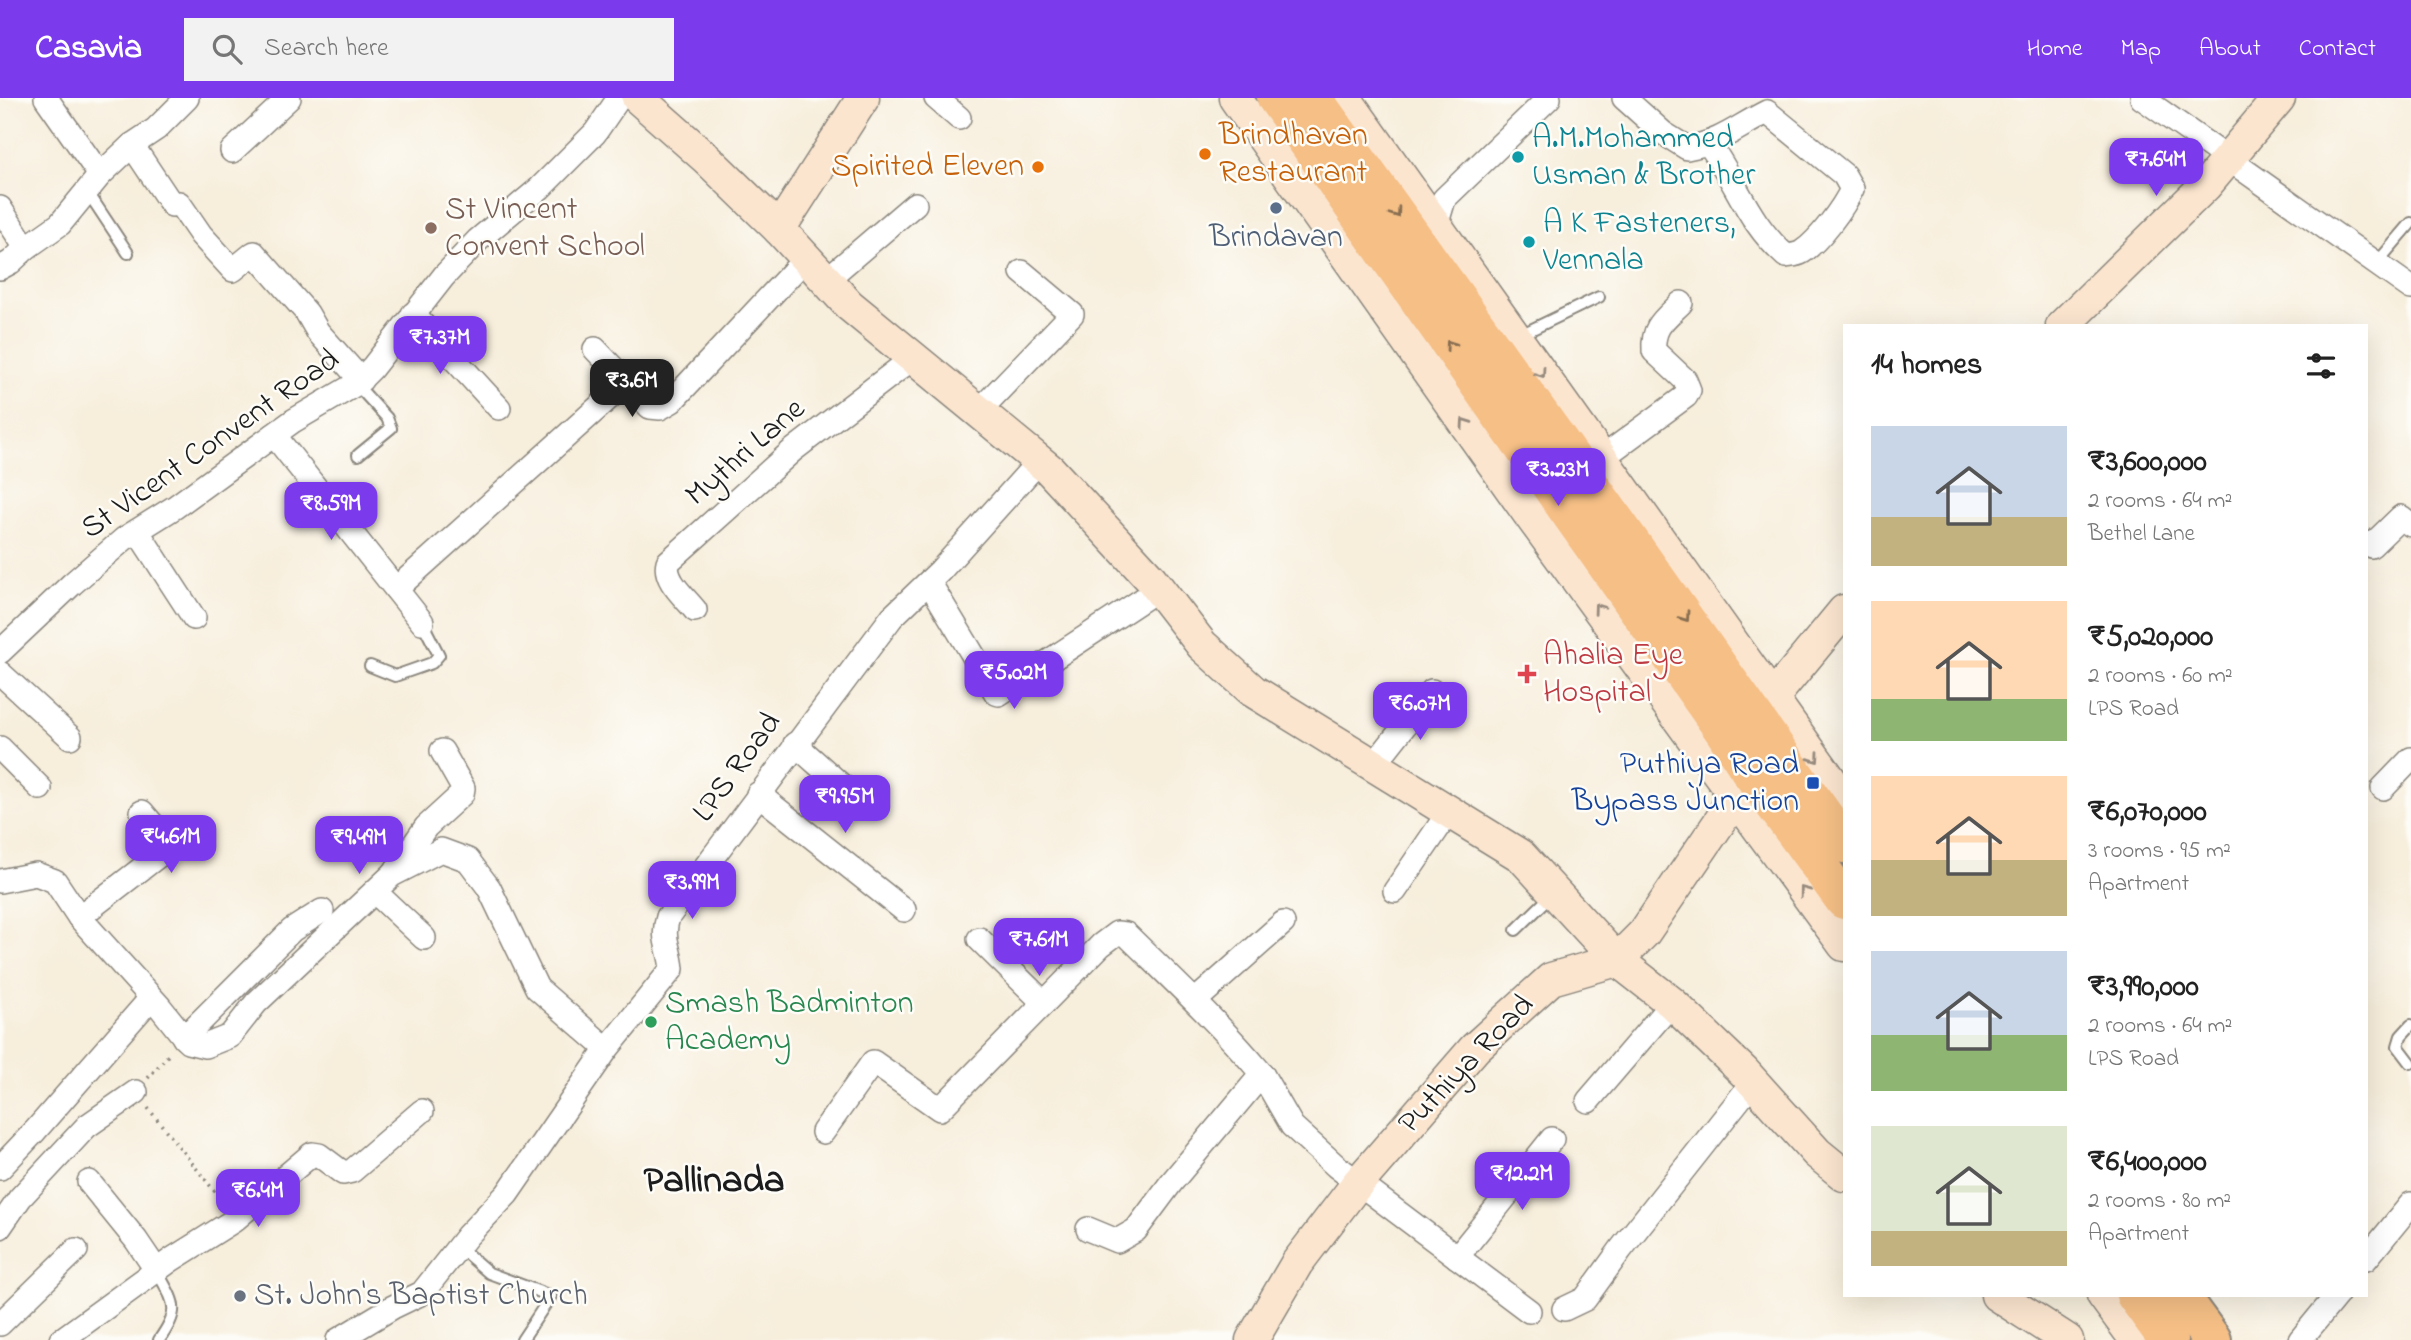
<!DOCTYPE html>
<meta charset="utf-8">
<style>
:root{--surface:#fff;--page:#f2f2f2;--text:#222;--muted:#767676;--accent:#7c3aed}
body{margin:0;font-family:"Indie Flower",sans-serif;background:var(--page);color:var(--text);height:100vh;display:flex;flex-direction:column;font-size:26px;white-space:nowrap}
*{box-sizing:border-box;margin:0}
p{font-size:23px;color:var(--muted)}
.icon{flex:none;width:38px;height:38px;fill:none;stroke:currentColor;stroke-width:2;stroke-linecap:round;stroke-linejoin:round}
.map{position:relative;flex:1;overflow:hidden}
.sheet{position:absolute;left:1843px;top:226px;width:525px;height:973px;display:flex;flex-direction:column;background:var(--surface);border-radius:0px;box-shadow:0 7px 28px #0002}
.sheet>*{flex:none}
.price{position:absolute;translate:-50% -60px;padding:0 16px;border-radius:14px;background:var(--accent);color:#fff;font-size:23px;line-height:46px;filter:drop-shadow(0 2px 4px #0008)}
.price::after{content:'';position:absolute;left:50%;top:42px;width:21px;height:16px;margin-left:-10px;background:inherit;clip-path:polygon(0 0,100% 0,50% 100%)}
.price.current{background:#222;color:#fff}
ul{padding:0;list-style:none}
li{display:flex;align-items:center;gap:21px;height:175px;padding:0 28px}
li span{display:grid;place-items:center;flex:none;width:196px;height:140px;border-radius:0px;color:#555}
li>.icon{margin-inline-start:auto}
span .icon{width:84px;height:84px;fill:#fffc;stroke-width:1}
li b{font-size:30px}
h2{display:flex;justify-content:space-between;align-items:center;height:84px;padding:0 28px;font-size:30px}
header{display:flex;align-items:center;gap:42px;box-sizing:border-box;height:98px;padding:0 35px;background:var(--accent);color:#fff}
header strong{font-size:33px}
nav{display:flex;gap:38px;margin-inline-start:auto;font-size:24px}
.search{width:490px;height:63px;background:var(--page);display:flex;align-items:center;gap:18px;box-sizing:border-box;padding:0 24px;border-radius:0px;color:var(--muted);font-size:26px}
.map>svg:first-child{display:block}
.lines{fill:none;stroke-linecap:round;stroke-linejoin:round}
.lane-casing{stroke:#8a857c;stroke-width:14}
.street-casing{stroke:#8a857c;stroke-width:26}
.secondary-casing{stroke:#8a857c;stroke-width:35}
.highway-casing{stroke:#8a857c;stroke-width:42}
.path{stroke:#8a857c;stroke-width:3.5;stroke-dasharray:2 5;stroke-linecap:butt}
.lane{stroke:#fff;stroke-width:10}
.street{stroke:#fff;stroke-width:23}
.secondary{stroke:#fbe5cf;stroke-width:32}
.highway{stroke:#f5bf86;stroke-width:38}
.oneway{stroke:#886e51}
.oneway2{stroke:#978b7e}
.food-dot{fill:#e8710a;stroke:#fdfcf7;stroke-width:2.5}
.culture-dot{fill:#0f9aa8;stroke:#fdfcf7;stroke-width:2.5}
.service-dot{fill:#5c6f8a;stroke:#fdfcf7;stroke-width:2.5}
.education-dot{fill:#8d6e63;stroke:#fdfcf7;stroke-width:2.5}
.health-dot{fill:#e0444e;stroke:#fdfcf7;stroke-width:2.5}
.transit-dot{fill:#1a4fb4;stroke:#fdfcf7;stroke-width:2.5}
.leisure-dot{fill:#2e9e5b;stroke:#fdfcf7;stroke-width:2.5}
.worship-dot{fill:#6b7280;stroke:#fdfcf7;stroke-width:2.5}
.labels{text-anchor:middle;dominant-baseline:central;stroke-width:5;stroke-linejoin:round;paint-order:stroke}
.food-label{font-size:32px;fill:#c56008;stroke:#fdfcf7;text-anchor:start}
.culture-label{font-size:32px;fill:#0d838f;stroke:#fdfcf7;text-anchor:start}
.education-label{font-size:32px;fill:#785e54;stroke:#fdfcf7;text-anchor:start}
.service-label{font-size:32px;fill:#4e5e75;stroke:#fdfcf7}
.street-label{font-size:32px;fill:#1c1c1c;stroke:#fdfcf7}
.health-label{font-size:32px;fill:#be3a42;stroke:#fdfcf7;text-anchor:start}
.transit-label{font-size:32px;fill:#164399;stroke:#fdfcf7;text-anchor:end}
.leisure-label{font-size:32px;fill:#27864d;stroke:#fdfcf7;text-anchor:start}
.worship-label{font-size:32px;fill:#5b616d;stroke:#fdfcf7;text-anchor:start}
.district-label{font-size:38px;font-weight:bold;fill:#1c1c1c;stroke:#fdfcf7}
</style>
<header>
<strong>Casavia</strong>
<div class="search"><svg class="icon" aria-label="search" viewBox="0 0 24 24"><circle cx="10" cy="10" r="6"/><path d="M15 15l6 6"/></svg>Search here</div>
<nav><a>Home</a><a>Map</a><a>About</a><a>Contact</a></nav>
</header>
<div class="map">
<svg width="2411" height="1242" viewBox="0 0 2411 1242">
<rect width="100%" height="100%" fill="#fdfcf7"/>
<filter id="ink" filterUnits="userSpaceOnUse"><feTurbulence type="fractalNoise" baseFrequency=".0143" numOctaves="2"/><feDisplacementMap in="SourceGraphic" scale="14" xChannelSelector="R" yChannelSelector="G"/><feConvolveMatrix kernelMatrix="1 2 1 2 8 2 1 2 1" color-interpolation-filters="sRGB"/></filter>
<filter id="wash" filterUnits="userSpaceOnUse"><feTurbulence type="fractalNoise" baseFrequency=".00686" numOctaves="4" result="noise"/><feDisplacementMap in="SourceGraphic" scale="28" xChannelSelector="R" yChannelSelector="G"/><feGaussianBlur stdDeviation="1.57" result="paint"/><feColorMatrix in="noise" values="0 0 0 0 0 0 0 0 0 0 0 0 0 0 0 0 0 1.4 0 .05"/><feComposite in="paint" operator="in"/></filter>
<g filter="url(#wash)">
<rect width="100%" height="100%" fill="#f7eedc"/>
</g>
<g filter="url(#ink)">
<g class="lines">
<!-- lane casing -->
<g class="lane-casing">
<g id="lane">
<polyline points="87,93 128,155"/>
<polyline points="2376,166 2411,125"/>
<polyline points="1518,238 1599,199"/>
<polyline points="356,286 387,320 391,330 358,357"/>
<polyline points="370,568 395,578 432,565 439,557 422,524"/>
<polyline points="1516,832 1552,797"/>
<polyline points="2411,927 2401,938 2398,948 2411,965"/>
<polyline points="459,1149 489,1175 551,1198 522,1242"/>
<path d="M157,1173c17,32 25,37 2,69"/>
</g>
</g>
<!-- street casing -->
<g class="street-casing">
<g id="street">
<polyline points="46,0 100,77"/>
<polyline points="936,0 959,20"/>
<path d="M1624,0l39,35 24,15c37,-7 48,-20 80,-36l77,63 8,14c-8,18 -33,52 -50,63 -5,3 -10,3 -16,4 -38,-33 -49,-73 -77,-112"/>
<polyline points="2142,0 2411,190"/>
<polyline points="132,47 172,107 179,105 201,137 233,172 254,155 307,215 318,234 361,282"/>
<polyline points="232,53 289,0"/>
<polyline points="0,110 26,150"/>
<polyline points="1436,128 1444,101 1549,0"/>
<polyline points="0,170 11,164 26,150 60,126 100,77 132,47 156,31 187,0"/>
<polyline points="826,182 915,106"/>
<polyline points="413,216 499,310"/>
<polyline points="595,251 650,309 660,310 672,303 806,160"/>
<polyline points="978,314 1072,216 1022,174"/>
<polyline points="274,337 422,524"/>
<path d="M1602,360l84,-62 3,-6 -4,-10 -31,-29c-2,-25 11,-32 27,-48"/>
<polyline points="138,434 194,520"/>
<polyline points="2366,445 2371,448 2401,419 2411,427"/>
<polyline points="929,484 996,595 999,596 1145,500"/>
<polyline points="396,491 611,298"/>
<path d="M695,512c-10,-13 -32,-30 -27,-48l124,-111 121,-93"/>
<polyline points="0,554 72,486 124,441 175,409 293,323 356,286 372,270 444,178 478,142 540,90 595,35 619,0"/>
<polyline points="0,575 70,639"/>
<polyline points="795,646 850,695"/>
<polyline points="0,650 40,690"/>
<polyline points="1373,668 1432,593"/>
<polyline points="2383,690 2411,661"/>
<polyline points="758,696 904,812"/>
<polyline points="394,775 426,729 462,696 463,690 442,653"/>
<polyline points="0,783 36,776 55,783 79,819 160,909 188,944 205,948 230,938 256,905 392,777 441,752 468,762 489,790 537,890 607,951"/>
<polyline points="1395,793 1449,714"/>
<polyline points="375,794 424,840"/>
<polyline points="79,819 171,748 142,714"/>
<polyline points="979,841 1044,905"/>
<polyline points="1195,903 1283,825"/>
<polyline points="184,940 292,832 322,813"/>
<polyline points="1588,1003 1672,905"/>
<path d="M823,1034l50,-70 67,47 161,-164 16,-12 9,1c47,46 94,90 136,140"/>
<polyline points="0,1070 35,1033 151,900"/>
<polyline points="89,1084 136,1142 157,1173"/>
<polyline points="0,1129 20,1100 87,1028 136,994"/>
<polyline points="1088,1131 1117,1143 1136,1132 1171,1085 1262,976 1292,1028 1336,1068 1529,1213"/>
<polyline points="1457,1159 1552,1041"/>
<polyline points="2366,1161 2411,1106"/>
<polyline points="1564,1211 1585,1201 1621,1151 1753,984"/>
<polyline points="0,1226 76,1152"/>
<polyline points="61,1242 171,1162 233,1123 312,1056 319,1057 343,1075 352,1073 422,1013"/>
<path d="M338,1242l55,-33 29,-14 45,-57 40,-42 100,-145 65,-80c-2,-22 -11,-30 -4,-52l224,-300 48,-46 99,-110"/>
<polyline points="2300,1242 2337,1197"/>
</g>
</g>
<!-- secondary casing -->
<g class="secondary-casing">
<g id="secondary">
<polyline points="638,0 707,61 779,131 849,207 1050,372 1151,481 1202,547 1253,593 1521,758 1617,862 1672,905 1744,974 1817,1055 1844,1077"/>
<polyline points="1235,0 1529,416 1844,847"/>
<polyline points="1345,0 1844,701"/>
<polyline points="779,131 863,0"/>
<polyline points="2062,228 2206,87 2279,0"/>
<polyline points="1758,612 1773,599 1844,513"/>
<polyline points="1997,1197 2067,1242"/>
<polyline points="2103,1197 2136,1242"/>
<polyline points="1252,1242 1297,1165 1358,1085 1475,950 1551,881 1617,862 1644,835 1725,716 1732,696"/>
</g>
</g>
<!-- highway casing -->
<g class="highway-casing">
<g id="highway">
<polyline points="1276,0 1723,632 1751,675 1844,802"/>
<polyline points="1313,0 1560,344 1844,746"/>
<polyline points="2135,1197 2168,1242"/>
<polyline points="2179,1197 2212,1242"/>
</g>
</g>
<!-- path -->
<g class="path">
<polyline points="148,980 171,954"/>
<polyline points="148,1010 224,1105"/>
</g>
<!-- lane -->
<use href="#lane" class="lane"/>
<!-- street -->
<use href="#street" class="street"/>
<!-- secondary -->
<use href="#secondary" class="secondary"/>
<!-- highway -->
<use href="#highway" class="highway"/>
</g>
<!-- one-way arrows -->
<defs><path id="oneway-chevron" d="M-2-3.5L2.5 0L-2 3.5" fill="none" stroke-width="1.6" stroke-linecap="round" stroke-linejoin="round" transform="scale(1.75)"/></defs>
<g class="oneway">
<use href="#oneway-chevron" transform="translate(1396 115) rotate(54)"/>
<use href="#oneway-chevron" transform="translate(1450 247) rotate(-125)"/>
<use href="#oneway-chevron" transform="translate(1685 519) rotate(55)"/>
</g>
<g class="oneway2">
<use href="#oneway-chevron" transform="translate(1541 275) rotate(55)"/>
<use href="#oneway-chevron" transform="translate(1465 325) rotate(-125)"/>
<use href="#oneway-chevron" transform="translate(1598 510) rotate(-126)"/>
<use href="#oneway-chevron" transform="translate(1815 660) rotate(55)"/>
<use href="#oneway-chevron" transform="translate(1804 793) rotate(-127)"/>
</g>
</g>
<!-- markers -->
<g class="food-dot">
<circle cx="1205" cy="56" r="7"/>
<circle cx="1038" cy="69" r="7"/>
</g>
<g class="culture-dot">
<circle cx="1518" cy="59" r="7"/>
<circle cx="1529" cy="144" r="7"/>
</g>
<circle class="service-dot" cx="1276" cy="110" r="7"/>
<circle class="education-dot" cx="431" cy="130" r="7"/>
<path class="health-dot" d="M1523.5 565.5h7v7h7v7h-7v7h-7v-7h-7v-7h7z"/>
<rect class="transit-dot" x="1806" y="678" width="14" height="14" rx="3.5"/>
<circle class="leisure-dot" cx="651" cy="924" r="7"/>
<circle class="worship-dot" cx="240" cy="1198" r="7"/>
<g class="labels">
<!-- food labels -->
<g class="food-label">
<text x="1219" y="38">Brindhavan<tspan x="1219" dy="37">Restaurant</tspan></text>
<text x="1024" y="69" text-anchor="end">Spirited Eleven</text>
</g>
<!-- culture labels -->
<g class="culture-label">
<text x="1532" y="41">A.M.Mohammed<tspan x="1532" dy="37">Usman &amp; Brother</tspan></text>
<text x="1543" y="126">A K Fasteners,<tspan x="1543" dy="37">Vennala</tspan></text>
</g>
<!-- education labels -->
<g class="education-label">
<text x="445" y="112">St Vincent<tspan x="445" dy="37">Convent School</tspan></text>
</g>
<!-- service labels -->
<g class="service-label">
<text x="1276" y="140">Brindavan</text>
</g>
<!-- street labels -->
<g class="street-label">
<text transform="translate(211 347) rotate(-35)">St Vicent Convent Road</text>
<text transform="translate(746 355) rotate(-41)">Mythri Lane</text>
<text transform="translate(738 670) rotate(-54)">LPS Road</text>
<text transform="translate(1467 967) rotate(-46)">Puthiya Road</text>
</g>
<!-- health labels -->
<g class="health-label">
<text x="1543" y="558">Ahalia Eye<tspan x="1543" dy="37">Hospital</tspan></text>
</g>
<!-- transit labels -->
<g class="transit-label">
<text x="1799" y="667">Puthiya Road<tspan x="1799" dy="37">Bypass Junction</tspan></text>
</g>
<!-- leisure labels -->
<g class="leisure-label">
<text x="665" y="906">Smash Badminton<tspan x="665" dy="37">Academy</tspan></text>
</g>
<!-- worship labels -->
<g class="worship-label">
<text x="254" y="1198">St. John's Baptist Church</text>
</g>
<!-- district labels -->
<g class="district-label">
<text x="714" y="1084">Pallinada</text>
</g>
</g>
</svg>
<b class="price" style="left:2156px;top:100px">₹7.64M</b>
<b class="price" style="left:440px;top:278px">₹7.37M</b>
<b class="price current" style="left:632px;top:321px">₹3.6M</b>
<b class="price" style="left:1558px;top:410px">₹3.23M</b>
<b class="price" style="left:331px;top:444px">₹8.59M</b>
<b class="price" style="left:1014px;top:613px">₹5.02M</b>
<b class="price" style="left:1420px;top:644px">₹6.07M</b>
<b class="price" style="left:845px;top:737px">₹9.95M</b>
<b class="price" style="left:171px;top:777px">₹4.61M</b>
<b class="price" style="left:359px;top:778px">₹9.49M</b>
<b class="price" style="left:692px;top:823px">₹3.99M</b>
<b class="price" style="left:1039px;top:880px">₹7.61M</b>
<b class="price" style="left:1522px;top:1114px">₹12.2M</b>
<b class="price" style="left:258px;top:1131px">₹6.4M</b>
<section class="sheet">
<h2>14 homes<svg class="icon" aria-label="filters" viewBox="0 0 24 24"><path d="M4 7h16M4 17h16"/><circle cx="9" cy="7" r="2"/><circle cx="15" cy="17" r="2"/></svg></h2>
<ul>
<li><span style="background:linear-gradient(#c9d6e8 65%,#c2b280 0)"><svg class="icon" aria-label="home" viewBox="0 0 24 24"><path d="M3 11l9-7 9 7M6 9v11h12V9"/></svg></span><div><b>₹3,600,000</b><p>2 rooms · 64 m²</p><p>Bethel Lane</p></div></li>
<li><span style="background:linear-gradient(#ffd9b3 70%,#8fb573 0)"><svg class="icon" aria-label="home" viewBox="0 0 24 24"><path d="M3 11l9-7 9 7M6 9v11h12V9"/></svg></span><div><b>₹5,020,000</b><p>2 rooms · 60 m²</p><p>LPS Road</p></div></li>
<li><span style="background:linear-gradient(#ffd9b3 60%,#c2b280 0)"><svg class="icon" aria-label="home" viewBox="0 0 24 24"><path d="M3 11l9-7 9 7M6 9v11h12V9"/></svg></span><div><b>₹6,070,000</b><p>3 rooms · 95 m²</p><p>Apartment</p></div></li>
<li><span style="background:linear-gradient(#c9d6e8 60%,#8fb573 0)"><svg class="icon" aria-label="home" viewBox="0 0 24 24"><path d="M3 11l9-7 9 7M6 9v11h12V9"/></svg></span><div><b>₹3,990,000</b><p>2 rooms · 64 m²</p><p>LPS Road</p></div></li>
<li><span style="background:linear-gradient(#dfe7d0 75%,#c2b280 0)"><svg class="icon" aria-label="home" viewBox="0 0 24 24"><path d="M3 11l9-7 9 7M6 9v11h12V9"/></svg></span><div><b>₹6,400,000</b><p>2 rooms · 80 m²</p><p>Apartment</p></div></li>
</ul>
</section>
</div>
